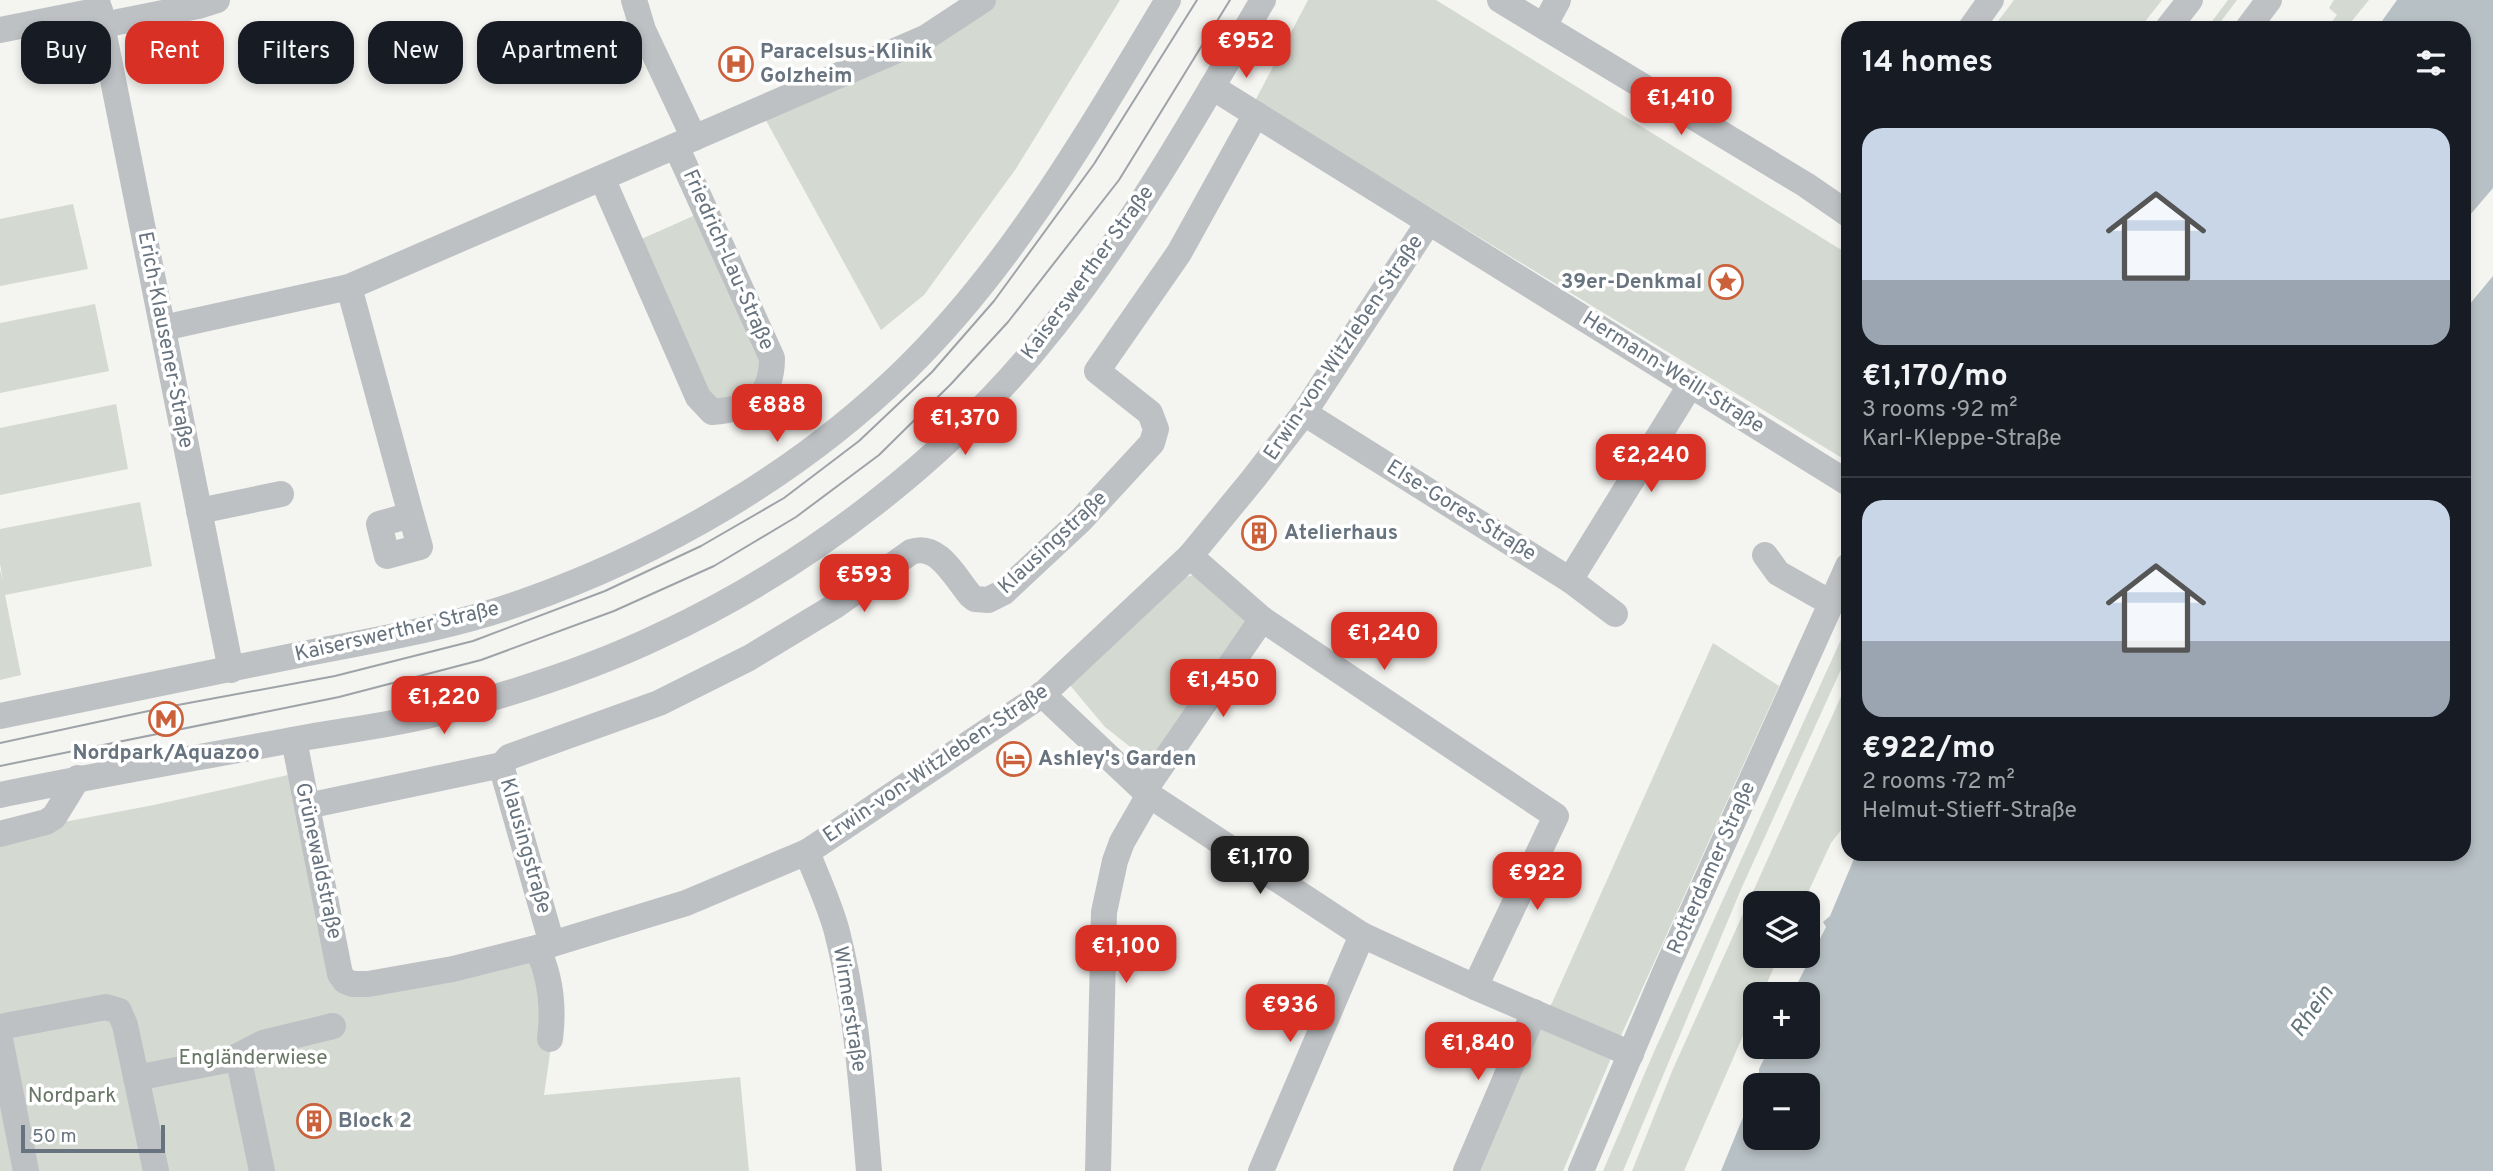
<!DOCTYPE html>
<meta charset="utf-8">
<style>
:root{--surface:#171b24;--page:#20242c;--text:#f1f3f6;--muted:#9ea1a6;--line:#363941;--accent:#d93025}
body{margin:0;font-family:Overpass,sans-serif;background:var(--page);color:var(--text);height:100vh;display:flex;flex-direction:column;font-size:26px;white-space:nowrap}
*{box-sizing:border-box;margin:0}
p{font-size:23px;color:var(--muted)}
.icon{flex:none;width:38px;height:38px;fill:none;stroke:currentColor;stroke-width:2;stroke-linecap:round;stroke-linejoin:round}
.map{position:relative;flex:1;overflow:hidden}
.side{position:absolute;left:1841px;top:21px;width:630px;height:840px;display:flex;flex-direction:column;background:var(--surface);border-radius:21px;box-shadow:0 4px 10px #0003}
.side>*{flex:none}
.top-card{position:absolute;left:21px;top:21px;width:665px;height:63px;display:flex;gap:14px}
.buttons{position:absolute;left:1743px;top:891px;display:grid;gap:14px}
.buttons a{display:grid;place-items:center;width:77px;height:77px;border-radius:14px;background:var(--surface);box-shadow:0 4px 10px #0003;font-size:35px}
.scale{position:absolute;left:21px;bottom:18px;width:144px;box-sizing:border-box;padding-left:7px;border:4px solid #67737e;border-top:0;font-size:19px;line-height:24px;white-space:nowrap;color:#67737e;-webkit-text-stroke:5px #fff;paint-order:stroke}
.price{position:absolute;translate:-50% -60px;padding:0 16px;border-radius:14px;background:var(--accent);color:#fff;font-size:23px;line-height:46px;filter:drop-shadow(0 2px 4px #0008)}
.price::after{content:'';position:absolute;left:50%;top:42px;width:21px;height:16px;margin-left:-10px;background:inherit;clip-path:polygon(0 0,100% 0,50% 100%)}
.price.on{background:#222;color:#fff}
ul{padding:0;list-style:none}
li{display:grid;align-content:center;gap:14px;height:371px;padding:0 21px}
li+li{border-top:2px solid var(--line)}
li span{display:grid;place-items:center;height:217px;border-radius:21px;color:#555}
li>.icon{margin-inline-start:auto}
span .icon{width:126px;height:126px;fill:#fffc;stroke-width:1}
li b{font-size:30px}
h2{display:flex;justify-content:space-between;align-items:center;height:84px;padding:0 21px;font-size:30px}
.tag{padding:0 24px;border-radius:21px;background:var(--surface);box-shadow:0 4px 10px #0003;font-size:24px;line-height:63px}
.tag.on{background:var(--accent);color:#fff}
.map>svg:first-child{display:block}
.green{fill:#d4d9d1}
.water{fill:#b7c0c4}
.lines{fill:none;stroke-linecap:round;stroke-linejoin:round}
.minor{stroke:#bec1c4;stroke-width:26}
.tram{stroke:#9ea3a8;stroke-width:2}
.labels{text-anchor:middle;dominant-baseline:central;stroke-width:7;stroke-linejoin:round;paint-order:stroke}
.poi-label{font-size:21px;font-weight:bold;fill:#67737e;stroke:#fff;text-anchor:start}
.street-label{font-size:21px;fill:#67737e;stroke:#fff}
.park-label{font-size:21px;fill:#687665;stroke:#fff}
.water-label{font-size:23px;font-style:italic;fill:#63747b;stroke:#fff}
</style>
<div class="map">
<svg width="2493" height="1171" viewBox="0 0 2493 1171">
<rect width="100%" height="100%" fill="#f4f4f1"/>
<!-- green -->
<g class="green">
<polygon points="994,0 1120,0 1015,170 924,295 881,330 763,115"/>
<polygon points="1308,0 1436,0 1848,254 1848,448 1842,458 1255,101"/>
<polygon points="2014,0 2162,0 2140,28 1993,28"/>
<polygon points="2228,0 2237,0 2216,28 2207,28"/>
<polygon points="2334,0 2369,0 2346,28 2327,28 2337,15 2329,8"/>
<polygon points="73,204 88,269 0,286 0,219"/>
<polygon points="700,213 769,372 731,405 710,398 637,241"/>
<polygon points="95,304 109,371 0,393 0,323"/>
<polygon points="116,404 128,469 0,495 0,428"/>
<polygon points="140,502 152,566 5,595 21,675 0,680 0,570 3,580 0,564 0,529"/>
<polygon points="1197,574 1254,621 1156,767 1105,727 1069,684 1179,579"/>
<polygon points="1848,624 1848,654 1742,887 1623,1171 1603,1171 1653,1054"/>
<polygon points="1713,643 1779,686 1614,1051 1563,1171 1471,1171 1532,1026 1552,1003"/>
<polygon points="1848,681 1848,821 1831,843 1803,903 1755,903 1755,956 1779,956 1762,994 1755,994 1755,1008 1684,1171 1632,1171 1673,1069"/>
<polygon points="288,775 341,986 532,958 550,1053 544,1095 740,1077 749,1171 0,1171 0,834 154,805"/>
</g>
<!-- water -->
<g class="water">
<polygon points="2397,0 2493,0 2493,188 2464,222 2464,28 2377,28"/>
<polygon points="2493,276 2493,1171 1721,1171 1755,1088 1755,1138 1808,1138 1808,1085 1756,1085 1759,1077 1759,1069 1770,1047 1808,1046 1808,994 1792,994 1826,927 1823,922 1830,916 1856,854 2464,854 2464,311"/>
</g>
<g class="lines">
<!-- minor -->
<g class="minor">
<polyline points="97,0 231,670"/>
<polyline points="634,0 643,30 694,138"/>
<polyline points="1500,0 1806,185 1848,214"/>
<polyline points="103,25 198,6 217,0"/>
<polyline points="1544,26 1558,0"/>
<polyline points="1971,28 1991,0"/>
<polyline points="2168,28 2190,0"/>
<polyline points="2248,28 2269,0"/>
<polyline points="0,30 100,10"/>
<polyline points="1212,87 1848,483"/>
<path d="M602,178l96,219 14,15c39,-3 60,-13 60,-54l-96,-212"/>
<polyline points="349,287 411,515 420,547 387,556 379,524 411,515"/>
<polyline points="163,328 349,287 925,38 983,0"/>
<polyline points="1304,413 1570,580 1615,614"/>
<polyline points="199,511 281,494"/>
<polyline points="1765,555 1778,573 1831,603"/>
<polyline points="1190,556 1262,619 1556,816 1475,987"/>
<polyline points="1570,580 1691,384"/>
<polyline points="1042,694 1149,795 1362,935 1475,987 1631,1054"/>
<path d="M0,716c99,-20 199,-41 298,-61 76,-15 152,-27 225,-53 139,-49 275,-128 381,-231 109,-106 186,-242 264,-371"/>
<polyline points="294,740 340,974 345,981 353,984 368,984 453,969 552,944 686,903 807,852 1043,694 1190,556 1254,478 1304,413 1428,223"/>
<polyline points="1144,791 1262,619"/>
<path d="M0,795c101,-21 202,-38 303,-57 44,-8 89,-13 132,-24 76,-20 153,-44 224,-78 149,-69 294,-181 395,-310 80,-101 144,-215 209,-326"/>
<polyline points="307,806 502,765"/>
<polyline points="0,834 46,822 54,817 78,778"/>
<path d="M807,852c10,26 23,53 30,80 20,78 25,159 32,239"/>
<path d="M552,944l-49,-172 -1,-7 7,-8 150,-54 90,-45 86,-52 76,-54c27,-10 44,25 59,43l5,4 13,1 16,-8 77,-72 71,-77 4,-14 -6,-16 -53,-42 82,-118 77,-139"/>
<path d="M537,948c14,29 17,59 13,91"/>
<polyline points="0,1027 106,1007 119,1011 125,1025 156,1171"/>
<polyline points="0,1039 26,1171"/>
<polyline points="238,1056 262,1171"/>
<polyline points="136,1078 232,1059 263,1043 333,1026"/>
<polyline points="1098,1171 1104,912 1115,861 1122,842 1149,795"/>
<polyline points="1261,1171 1362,935"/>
<polyline points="1466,1171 1534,1012"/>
<polyline points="1581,1171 1666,970 1848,566"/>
</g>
<!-- tram -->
<g class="tram">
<polyline points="0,743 167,707 335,676 473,641 605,591 701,546 784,498 859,441 932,372 994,301 1094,164 1197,0"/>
<polyline points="0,766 339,697 481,660 614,611 714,566 796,517 879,455 951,384 1008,322 1119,180 1230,0"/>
</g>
</g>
<!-- icons -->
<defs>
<g id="hospital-ring" transform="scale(1.75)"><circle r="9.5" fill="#fff" stroke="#cb613b" stroke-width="1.5"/><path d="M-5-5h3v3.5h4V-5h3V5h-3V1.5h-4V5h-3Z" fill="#cb613b"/></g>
<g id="sight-ring" transform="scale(1.75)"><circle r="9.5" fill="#fff" stroke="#cb613b" stroke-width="1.5"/><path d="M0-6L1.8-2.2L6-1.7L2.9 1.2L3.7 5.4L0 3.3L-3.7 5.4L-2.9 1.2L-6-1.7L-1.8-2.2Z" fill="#cb613b"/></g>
<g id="building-ring" transform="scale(1.75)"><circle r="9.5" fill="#fff" stroke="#cb613b" stroke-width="1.5"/><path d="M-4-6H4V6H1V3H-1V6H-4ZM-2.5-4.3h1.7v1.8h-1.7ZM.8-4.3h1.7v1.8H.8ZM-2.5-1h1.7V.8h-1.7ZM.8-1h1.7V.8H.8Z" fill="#cb613b"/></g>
<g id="metro-ring" transform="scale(1.75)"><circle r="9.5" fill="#fff" stroke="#cb613b" stroke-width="1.5"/><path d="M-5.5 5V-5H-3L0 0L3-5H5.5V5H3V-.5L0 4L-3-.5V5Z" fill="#cb613b"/></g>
<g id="hotel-ring" transform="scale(1.75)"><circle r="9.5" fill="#fff" stroke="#cb613b" stroke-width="1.5"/><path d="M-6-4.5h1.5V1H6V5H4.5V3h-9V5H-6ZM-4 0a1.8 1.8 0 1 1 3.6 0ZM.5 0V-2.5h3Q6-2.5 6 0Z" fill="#cb613b"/></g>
</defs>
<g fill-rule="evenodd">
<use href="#hospital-ring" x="736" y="64"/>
<use href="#sight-ring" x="1726" y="282"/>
<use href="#building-ring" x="1259" y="533"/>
<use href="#metro-ring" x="166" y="719"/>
<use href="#hotel-ring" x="1014" y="759"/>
<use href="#building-ring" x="314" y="1121"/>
</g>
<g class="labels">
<!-- poi labels -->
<g class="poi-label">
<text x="760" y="52">Paracelsus-Klinik<tspan x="760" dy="24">Golzheim</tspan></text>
<text x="1702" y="282" text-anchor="end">39er-Denkmal</text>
<text x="1284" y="533">Atelierhaus</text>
<text x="166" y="753" text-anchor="middle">Nordpark/Aquazoo</text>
<text x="1038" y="759">Ashley's Garden</text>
<text x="338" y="1121">Block 2</text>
</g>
<!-- street labels -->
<g class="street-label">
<text transform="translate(728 260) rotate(66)">Friedrich-Lau-Straße</text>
<text transform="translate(1088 273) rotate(-54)">Kaiserswerther Straße</text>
<text transform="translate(165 340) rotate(79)">Erich-Klausener-Straße</text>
<text transform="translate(1344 348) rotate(-56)">Erwin-von-Witzleben-Straße</text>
<text transform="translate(1673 373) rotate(32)">Hermann-Weill-Straße</text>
<text transform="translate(1461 511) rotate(32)">Else-Gores-Straße</text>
<text transform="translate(1053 543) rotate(-43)">Klausingstraße</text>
<text transform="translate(397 632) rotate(-13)">Kaiserswerther Straße</text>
<text transform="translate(936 764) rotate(-34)">Erwin-von-Witzleben-Straße</text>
<text transform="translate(525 846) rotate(74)">Klausingstraße</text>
<text transform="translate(318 861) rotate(78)">Grünewaldstraße</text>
<text transform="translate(1712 868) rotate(-66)">Rotterdamer Straße</text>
<text transform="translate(849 1009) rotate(81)">Wirmerstraße</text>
</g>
<!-- park labels -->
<g class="park-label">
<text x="253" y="1058">Engländerwiese</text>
<text x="72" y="1096">Nordpark</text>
</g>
<!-- water labels -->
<g class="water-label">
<text transform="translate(2313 1012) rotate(-55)">Rhein</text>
</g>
</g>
</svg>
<div class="buttons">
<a><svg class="icon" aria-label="layers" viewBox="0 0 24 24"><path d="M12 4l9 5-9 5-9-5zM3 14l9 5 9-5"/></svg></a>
<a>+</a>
<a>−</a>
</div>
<div class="scale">50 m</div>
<b class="price" style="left:1246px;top:80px">€952</b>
<b class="price" style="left:1681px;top:137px">€1,410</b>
<b class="price" style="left:777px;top:444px">€888</b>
<b class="price" style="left:965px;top:457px">€1,370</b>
<b class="price" style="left:1651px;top:494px">€2,240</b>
<b class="price" style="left:864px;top:614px">€593</b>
<b class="price" style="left:1384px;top:672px">€1,240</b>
<b class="price" style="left:1223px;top:719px">€1,450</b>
<b class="price" style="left:444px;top:736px">€1,220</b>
<b class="price on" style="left:1260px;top:896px">€1,170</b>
<b class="price" style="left:1537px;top:912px">€922</b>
<b class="price" style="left:1126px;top:985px">€1,100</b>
<b class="price" style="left:1290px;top:1044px">€936</b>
<b class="price" style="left:1478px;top:1082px">€1,840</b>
<div class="top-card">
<a class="tag">Buy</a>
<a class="tag on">Rent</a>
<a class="tag">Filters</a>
<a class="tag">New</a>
<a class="tag">Apartment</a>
</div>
<section class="side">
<h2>14 homes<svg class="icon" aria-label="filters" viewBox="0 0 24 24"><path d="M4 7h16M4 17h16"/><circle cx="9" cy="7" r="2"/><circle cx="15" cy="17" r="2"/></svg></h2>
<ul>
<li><span style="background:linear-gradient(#c9d6e8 70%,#9aa5b1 0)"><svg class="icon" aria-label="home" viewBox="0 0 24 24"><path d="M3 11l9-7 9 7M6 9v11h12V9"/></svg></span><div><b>€1,170/mo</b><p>3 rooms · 92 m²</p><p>Karl-Kleppe-Straße</p></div></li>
<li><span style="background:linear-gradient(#c9d6e8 65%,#9aa5b1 0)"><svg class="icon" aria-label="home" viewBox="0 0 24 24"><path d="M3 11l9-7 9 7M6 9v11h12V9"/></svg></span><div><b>€922/mo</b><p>2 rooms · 72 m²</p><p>Helmut-Stieff-Straße</p></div></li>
</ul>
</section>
</div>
